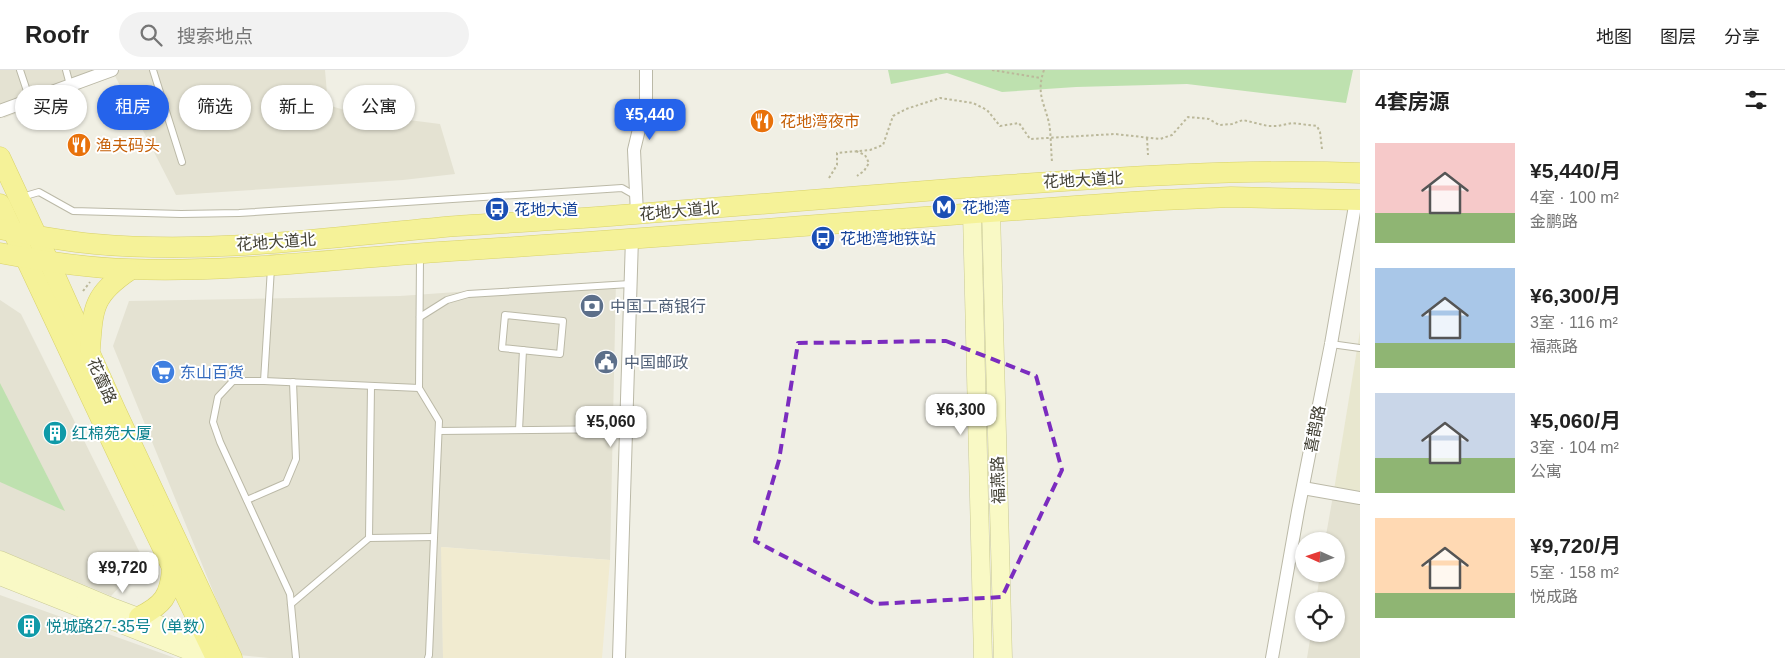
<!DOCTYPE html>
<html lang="zh">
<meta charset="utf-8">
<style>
:root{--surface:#fff;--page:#f2f2f2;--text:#222;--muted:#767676;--line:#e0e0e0;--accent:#2563eb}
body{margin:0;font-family:Helvetica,"Noto Sans SC",sans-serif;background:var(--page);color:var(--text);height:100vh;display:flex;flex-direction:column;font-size:19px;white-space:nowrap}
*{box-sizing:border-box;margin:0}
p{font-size:16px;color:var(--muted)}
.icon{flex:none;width:28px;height:28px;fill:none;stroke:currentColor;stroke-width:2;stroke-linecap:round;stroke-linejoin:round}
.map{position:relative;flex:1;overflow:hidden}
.panel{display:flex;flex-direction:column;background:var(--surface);width:425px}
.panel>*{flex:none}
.banner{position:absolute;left:15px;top:15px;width:475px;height:45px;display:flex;gap:10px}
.needle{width:32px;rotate:273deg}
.tools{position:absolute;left:1295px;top:462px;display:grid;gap:10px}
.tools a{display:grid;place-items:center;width:50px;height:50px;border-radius:50%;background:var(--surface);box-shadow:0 1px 4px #0004;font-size:25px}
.price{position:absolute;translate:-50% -42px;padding:0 11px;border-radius:10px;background:#fff;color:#222;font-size:16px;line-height:32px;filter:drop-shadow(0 1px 2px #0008)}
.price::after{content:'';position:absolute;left:50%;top:30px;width:15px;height:11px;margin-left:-8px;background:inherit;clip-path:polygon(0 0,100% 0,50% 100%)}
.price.selected{background:var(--accent);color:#fff}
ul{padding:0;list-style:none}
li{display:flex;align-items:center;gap:15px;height:125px;padding:0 15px}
li span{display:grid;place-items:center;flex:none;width:140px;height:100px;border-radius:0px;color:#555}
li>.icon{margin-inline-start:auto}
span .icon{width:60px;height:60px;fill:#fffc;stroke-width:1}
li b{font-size:21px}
h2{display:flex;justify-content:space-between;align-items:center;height:60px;padding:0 15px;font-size:21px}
.pill{padding:0 18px;border-radius:22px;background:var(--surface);box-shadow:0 1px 4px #0004;font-size:18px;line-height:45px}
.pill.selected{background:var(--accent);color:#fff}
header{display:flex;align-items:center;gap:30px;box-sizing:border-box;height:70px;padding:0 25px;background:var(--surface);border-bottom:1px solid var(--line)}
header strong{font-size:24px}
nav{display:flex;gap:28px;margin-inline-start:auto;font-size:18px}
.search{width:350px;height:45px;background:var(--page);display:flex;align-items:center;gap:12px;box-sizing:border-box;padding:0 18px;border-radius:28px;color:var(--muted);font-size:19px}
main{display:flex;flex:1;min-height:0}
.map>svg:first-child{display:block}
.residential{fill:#e4e2d2}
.commercial{fill:#f1ebd0}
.education{fill:#e8e7cf}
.green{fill:#bee1af}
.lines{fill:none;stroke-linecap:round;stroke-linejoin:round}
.lane-casing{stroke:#bbb9a7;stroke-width:8}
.street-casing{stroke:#bbb9a7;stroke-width:14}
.secondary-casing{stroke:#c9c994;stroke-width:19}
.primary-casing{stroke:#d8d26a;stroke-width:21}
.path{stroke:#bbb89a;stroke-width:2;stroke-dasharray:2.5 2.5;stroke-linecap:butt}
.lane{stroke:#fff;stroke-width:6}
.street{stroke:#fff;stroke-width:12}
.secondary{stroke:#f9f9c5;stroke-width:18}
.primary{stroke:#f5f298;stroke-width:20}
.marked{fill:none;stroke:#7b2cbf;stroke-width:4;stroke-dasharray:10 6;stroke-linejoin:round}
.labels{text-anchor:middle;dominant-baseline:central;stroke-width:4;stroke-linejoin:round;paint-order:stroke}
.food-label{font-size:16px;fill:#c56008;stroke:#fff;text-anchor:start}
.street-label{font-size:16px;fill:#424034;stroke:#fff}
.transit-label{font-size:16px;fill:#164399;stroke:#fff;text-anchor:start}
.service-label{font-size:16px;fill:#4e5e75;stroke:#fff;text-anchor:start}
.shop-label{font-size:16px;fill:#366cbe;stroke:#fff;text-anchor:start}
.culture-label{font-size:16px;fill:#0d838f;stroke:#fff;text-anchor:start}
</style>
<header>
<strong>Roofr</strong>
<div class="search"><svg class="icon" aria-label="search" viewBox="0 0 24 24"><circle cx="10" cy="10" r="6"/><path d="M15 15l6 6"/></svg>搜索地点</div>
<nav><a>地图</a><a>图层</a><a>分享</a></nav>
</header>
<main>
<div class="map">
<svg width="1360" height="588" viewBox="0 0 1360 588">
<rect width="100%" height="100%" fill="#f0efe4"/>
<!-- residential -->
<g class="residential">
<polygon points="0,0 325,0 328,35 354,43 440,54 455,104 403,110 176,125 115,6 4,48 0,44"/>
<polygon points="616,211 610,490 442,477 443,588 269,588 239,585 113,276 129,231 400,226"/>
<polygon points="0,230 21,244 144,491 111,526 0,480"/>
<polygon points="1334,420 1360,424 1360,588 1307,588 1311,564 1336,564 1336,531 1316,531 1320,504 1336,504 1336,471 1325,471"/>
<polygon points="0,525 175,588 0,588"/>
</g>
<!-- commercial -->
<polygon class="commercial" points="441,477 610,490 602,588 443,588"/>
<!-- education -->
<polygon class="education" points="1360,261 1360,424 1334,420"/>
<!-- green -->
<g class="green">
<polygon points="888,0 1353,0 1346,33 1187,14 1076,17 1002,22 947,3 891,14"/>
<polygon points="0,313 65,441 0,412"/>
</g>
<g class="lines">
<!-- lane casing -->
<g class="lane-casing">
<g id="lane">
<polyline points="20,0 30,30"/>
<polyline points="66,0 70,15"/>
<polyline points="153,0 182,92"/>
<polyline points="22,127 39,122 73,141 181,144 239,143 622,118 636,126"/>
<polyline points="420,187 419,318 439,351 429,585 428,588"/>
<polygon points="505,245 563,251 560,284 502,278"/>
<polyline points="420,247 447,230 468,224 630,214"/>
<polyline points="1331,274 1360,278"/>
<polyline points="264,311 271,198"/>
<polyline points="519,360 523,280"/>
<polyline points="439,361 626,359"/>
<polyline points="247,430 286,413 296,389 293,312"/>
<polyline points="369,468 371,316"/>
<polyline points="291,534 369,468 434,467"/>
<polyline points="296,588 290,524 220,372 213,352 218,327 233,311 264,311 419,318"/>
</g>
</g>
<!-- street casing -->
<g class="street-casing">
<g id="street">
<polyline points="0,41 112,0"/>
<polyline points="637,144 634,80 646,30 646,0"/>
<polyline points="1303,418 1360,428"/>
<polyline points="619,588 632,168"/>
<polyline points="1272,588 1298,441 1331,274 1356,130"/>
</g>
</g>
<!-- secondary casing -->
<g class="secondary-casing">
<g id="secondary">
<polyline points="991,141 1003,588"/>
<polyline points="972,143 983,588"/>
<polyline points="0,490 114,538 178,562 216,580"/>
<polyline points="0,506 207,588"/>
</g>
</g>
<!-- primary casing -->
<g class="primary-casing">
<g id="primary">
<polyline points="0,87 49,192 115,339 232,588"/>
<polyline points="0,134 135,421 216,588"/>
<path d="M0,159c31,6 63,12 95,15 121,11 242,-8 362,-18 59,-4 119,-7 178,-12 109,-8 219,-18 328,-26 132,-9 265,-20 397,-15"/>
<path d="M0,183c42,8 85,15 128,16 103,4 206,-10 310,-17 241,-15 482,-36 724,-52l69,-3 129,3"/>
<path d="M90,279c3,-42 3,-54 40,-79"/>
<path d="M139,547c24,-12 31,-21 33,-48"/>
</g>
</g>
<!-- path -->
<g class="path">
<polyline points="992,0 1041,8"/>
<path d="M1044,0c-8,23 0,32 5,53 2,10 2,28 3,39"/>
<polyline points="1147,68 1148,85"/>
<polyline points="856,81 865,85 869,93 864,101 857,106"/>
<polyline points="829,108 837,95 837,83 870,80 883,75 893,46 906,39 940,28 973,33 987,40 1000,56 1019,53 1030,69 1115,64 1160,69 1172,65 1188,47 1209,49 1219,55 1232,54 1243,50 1268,56 1278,56 1292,53 1317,56 1320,62 1322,79"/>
<polyline points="83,221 90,212"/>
</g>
<!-- lane -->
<use href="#lane" class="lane"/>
<!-- street -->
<use href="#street" class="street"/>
<!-- secondary -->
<use href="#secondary" class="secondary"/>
<!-- primary -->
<use href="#primary" class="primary"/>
</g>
<!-- marked area -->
<path class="marked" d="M946,271l90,35 26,94 -60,127 -127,7 -120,-63 24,-81 19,-117z"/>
<!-- icons -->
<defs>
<g id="restaurant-disc" transform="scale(1.25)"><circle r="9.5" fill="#e8710a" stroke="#fff"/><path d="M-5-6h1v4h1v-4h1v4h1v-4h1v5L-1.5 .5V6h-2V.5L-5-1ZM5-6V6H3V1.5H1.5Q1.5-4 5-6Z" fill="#fff"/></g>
<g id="metro-disc" transform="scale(1.25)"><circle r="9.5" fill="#1a4fb4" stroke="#fff"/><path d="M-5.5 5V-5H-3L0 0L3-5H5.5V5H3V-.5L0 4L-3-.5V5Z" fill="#fff"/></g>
<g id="bus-disc" transform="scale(1.25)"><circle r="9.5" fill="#1a4fb4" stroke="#fff"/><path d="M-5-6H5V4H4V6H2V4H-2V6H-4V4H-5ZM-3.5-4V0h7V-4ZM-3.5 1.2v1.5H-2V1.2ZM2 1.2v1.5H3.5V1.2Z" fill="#fff"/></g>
<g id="bank-disc" transform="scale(1.25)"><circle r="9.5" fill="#5c6f8a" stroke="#fff"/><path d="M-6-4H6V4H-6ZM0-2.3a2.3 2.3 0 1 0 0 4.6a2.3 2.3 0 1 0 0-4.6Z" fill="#fff"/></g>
<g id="civic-disc" transform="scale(1.25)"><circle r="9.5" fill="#5c6f8a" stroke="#fff"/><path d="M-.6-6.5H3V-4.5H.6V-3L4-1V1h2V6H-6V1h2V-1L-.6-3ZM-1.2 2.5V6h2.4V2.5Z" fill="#fff"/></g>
<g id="supermarket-disc" transform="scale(1.25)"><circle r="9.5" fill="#3f7fe0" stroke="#fff"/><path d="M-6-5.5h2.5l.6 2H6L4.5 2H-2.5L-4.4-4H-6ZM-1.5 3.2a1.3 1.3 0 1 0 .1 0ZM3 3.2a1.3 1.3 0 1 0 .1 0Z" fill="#fff"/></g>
<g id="building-disc" transform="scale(1.25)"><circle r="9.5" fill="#0f9aa8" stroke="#fff"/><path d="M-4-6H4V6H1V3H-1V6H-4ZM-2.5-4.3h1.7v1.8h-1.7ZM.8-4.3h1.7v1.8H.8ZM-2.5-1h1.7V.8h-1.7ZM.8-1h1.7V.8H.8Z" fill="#fff"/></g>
</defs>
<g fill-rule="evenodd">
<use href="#restaurant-disc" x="762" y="51"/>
<use href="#restaurant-disc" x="79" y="75"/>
<use href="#metro-disc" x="944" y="137"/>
<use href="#bus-disc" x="497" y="139"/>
<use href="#bus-disc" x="823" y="168"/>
<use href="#bank-disc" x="592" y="236"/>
<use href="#civic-disc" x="606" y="292"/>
<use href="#supermarket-disc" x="163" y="302"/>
<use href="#building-disc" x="55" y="363"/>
<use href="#building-disc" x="29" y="556"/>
</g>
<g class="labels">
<!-- food labels -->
<g class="food-label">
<text x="780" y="51">花地湾夜市</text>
<text x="96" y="75">渔夫码头</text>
</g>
<!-- street labels -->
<g class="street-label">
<text transform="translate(1083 110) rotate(-3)">花地大道北</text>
<text transform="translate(679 141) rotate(-5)">花地大道北</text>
<text transform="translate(276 172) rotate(-4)">花地大道北</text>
<text transform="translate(102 311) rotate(66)">花蕾路</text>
<text transform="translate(1315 359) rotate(-79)">喜鹊路</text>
<text transform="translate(998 410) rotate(-92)">福燕路</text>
</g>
<!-- transit labels -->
<g class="transit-label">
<text x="962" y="137">花地湾</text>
<text x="514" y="139">花地大道</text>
<text x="840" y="168">花地湾地铁站</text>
</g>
<!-- service labels -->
<g class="service-label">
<text x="610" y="236">中国工商银行</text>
<text x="624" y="292">中国邮政</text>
</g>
<!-- shop labels -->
<g class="shop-label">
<text x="180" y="302">东山百货</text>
</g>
<!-- culture labels -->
<g class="culture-label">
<text x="72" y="363">红棉苑大厦</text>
<text x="46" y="556">悦城路27-35号（单数）</text>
</g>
</g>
</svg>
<div class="tools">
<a><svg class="needle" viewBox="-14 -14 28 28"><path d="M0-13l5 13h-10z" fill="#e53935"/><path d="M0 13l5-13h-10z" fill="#767676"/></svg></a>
<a><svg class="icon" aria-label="locate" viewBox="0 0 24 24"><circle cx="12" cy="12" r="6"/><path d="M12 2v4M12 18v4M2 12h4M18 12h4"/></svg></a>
</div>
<b class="price selected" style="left:650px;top:71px">¥5,440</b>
<b class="price" style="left:961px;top:366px">¥6,300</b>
<b class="price" style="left:611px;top:378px">¥5,060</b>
<b class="price" style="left:123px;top:524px">¥9,720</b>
<div class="banner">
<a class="pill">买房</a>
<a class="pill selected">租房</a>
<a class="pill">筛选</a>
<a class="pill">新上</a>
<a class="pill">公寓</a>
</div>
</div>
<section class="panel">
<h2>4套房源<svg class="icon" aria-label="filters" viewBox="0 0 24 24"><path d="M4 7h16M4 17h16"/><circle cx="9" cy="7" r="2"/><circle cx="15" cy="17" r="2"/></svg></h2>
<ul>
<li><span style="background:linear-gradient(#f6c9c9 70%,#8fb573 0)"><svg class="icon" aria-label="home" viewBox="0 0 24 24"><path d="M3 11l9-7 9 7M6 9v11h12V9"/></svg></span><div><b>¥5,440/月</b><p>4室 · 100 m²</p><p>金鹏路</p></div></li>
<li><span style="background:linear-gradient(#a9c7e8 75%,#8fb573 0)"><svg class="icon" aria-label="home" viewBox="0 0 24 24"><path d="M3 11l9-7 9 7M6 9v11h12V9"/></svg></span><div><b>¥6,300/月</b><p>3室 · 116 m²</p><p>福燕路</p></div></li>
<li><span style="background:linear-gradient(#c9d6e8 65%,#8fb573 0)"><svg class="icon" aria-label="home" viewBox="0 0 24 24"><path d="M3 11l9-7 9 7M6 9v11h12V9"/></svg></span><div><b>¥5,060/月</b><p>3室 · 104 m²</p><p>公寓</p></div></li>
<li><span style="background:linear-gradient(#ffd9b3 75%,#8fb573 0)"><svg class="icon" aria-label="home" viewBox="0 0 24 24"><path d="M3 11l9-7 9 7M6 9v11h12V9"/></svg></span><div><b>¥9,720/月</b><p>5室 · 158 m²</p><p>悦成路</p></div></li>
</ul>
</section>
</main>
